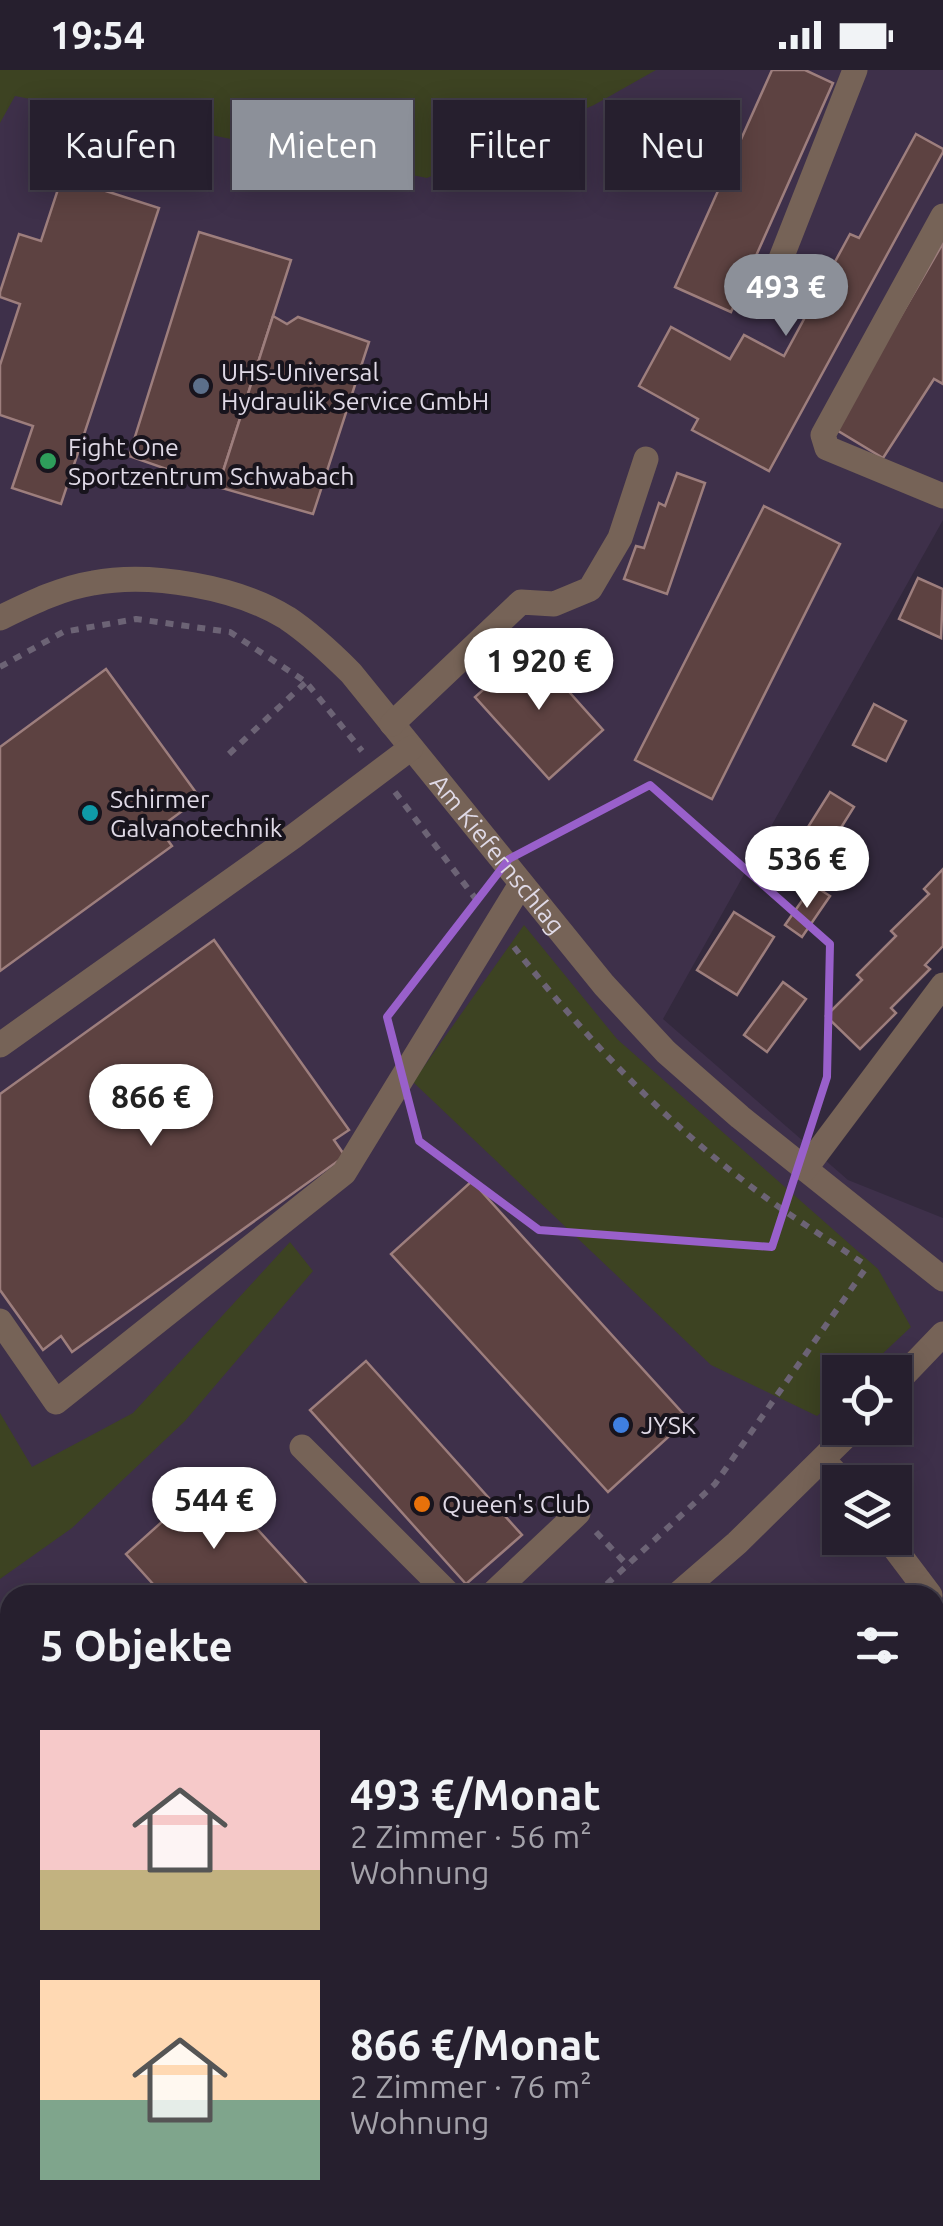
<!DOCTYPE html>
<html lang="de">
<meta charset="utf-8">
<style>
:root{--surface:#261f2e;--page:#322c3a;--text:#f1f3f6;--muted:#a4a2aa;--line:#423d4a;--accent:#8c9099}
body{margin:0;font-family:Ubuntu,sans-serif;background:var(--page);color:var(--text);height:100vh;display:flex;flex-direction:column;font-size:38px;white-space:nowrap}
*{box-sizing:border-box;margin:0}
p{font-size:32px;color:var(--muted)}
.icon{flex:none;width:55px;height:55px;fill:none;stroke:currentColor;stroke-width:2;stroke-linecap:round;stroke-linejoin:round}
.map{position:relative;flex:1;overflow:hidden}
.panel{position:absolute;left:0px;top:1515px;width:945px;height:642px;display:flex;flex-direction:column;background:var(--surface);border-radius:30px 30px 0 0;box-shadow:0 5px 25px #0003,0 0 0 2px var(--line)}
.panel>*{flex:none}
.top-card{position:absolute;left:30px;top:30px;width:885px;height:90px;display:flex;gap:20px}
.buttons{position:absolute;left:822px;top:1285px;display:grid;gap:20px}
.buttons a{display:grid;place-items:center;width:90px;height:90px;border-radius:0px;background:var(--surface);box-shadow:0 5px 25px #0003,0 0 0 2px var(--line);font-size:50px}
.price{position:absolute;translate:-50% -85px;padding:0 22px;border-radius:35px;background:#fff;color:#222;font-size:32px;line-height:65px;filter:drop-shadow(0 2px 5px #0008)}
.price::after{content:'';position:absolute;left:50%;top:60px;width:30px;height:22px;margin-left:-15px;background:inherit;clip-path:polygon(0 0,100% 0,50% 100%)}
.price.on{background:var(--accent);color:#fff}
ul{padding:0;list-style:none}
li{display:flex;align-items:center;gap:30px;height:250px;padding:0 40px}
li span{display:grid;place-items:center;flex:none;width:280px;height:200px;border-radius:0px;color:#555}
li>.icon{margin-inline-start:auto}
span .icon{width:120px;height:120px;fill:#fffc;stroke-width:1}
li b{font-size:42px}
h2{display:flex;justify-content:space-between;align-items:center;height:120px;padding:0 40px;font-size:42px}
.pill{padding:0 35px;border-radius:0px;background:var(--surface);box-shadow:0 5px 25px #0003,0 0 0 2px var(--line);font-size:35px;line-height:90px}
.pill.on{background:var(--accent);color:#fff}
.status{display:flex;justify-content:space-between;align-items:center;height:70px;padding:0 50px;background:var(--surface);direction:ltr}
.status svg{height:28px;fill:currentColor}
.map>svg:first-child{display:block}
.built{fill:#3e304a;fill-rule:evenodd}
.industrial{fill:#442f30}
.green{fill:#3d4322}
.building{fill:#5d4241;stroke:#9d7e7d;stroke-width:2.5}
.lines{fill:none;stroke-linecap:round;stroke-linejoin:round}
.path{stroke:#6c6375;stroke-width:6;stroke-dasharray:8 8;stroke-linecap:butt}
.minor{stroke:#766357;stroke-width:25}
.marked{fill:none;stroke:#9960cb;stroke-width:8;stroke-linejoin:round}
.service-dot{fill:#5c6f8a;stroke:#18141d;stroke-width:4}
.leisure-dot{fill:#2e9e5b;stroke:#18141d;stroke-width:4}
.culture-dot{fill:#0f9aa8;stroke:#18141d;stroke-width:4}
.shop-dot{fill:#3f7fe0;stroke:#18141d;stroke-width:4}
.food-dot{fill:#e8710a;stroke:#18141d;stroke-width:4}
.labels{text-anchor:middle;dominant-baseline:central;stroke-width:8;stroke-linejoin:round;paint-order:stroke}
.poi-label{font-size:25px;fill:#dfd9e6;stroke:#18141d;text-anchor:start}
.street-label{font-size:25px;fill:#dfd9e6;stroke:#18141d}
</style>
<div class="status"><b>19:54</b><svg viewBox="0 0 49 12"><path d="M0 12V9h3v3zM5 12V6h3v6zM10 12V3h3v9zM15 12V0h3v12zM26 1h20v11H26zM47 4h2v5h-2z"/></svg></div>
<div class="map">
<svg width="943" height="2156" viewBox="0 0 943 2156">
<rect width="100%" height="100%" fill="#33293d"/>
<!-- built -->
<path class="built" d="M0,0h943v450l-280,499 185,161 95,38v1008h-943zM840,1302h55v56h-55zM840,1412h55v56h-55zM10,1525h925v623h-925z"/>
<!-- industrial -->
<polygon class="industrial" points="10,2111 10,2148 265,2148 270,2156 0,2156 0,2117"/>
<!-- green -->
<g class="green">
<polygon points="0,0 656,0 594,35 427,108 15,26 0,53"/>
<polygon points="524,855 617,969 878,1199 911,1257 863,1302 840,1302 840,1325 817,1346 711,1295 413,1012"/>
<polygon points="290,1172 313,1201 185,1351 72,1458 0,1509 0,1343 32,1397 133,1343"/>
<polygon points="0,1643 10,1658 10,1967 0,1951"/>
</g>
<!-- building -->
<g class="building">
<polygon points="772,0 805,0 833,13 731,242 675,217"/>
<polygon points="916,64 943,79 943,82 769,401 692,360 698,349 639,316 671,257 730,289 744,265 784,286 850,164 859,168"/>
<polygon points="62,107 159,138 61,434 12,418 33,356 0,345 0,295 20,234 0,227 0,222 19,164 41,171"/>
<polygon points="199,162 291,190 218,417 129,386"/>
<polygon points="943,173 943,314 934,309 883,388 835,359"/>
<polygon points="273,246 287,254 298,247 369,272 313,444 218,417"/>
<polygon points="677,403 705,413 667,524 624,509 636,476 644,478 659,433 665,436"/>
<polygon points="764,436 840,474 712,729 635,690"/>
<polygon points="918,508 943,519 941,568 899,549"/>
<polygon points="530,578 603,660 549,709 475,627"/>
<polygon points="106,599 200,728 159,758 172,776 0,901 0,677"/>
<polygon points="874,634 906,651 886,691 853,675"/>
<polygon points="830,722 854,737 832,772 808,757"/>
<polygon points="943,799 943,876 925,895 930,899 891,938 896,943 860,979 826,946 862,910 857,905 896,866 891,861 929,824 924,819"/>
<polygon points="813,815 830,826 802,867 785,855"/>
<polygon points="734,842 774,867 737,925 697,900"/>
<polygon points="214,870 349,1060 334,1070 345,1086 72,1282 61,1266 43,1280 0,1220 0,1024"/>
<polygon points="783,912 806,929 767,982 744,965"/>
<polygon points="472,1111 688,1349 608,1422 391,1184"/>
<polygon points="366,1291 522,1465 466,1514 310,1340"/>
<polygon points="211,1408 317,1525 163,1525 126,1484"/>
<polygon points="23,2148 90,2148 95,2156 8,2156"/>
</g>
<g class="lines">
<!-- path -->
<g class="path">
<polyline points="0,597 63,562 136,549 230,562 306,612 362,681"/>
<polyline points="229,684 306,612"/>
<polyline points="395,722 478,832"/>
<path d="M514,877c66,84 141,165 226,231 40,32 85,59 127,88"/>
<polyline points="596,1462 629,1497"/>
<polyline points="595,1525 715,1414 868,1195"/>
<polyline points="0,1632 10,1648"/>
<polyline points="0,1977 10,1970"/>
<polyline points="935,2023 943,2033"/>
<polyline points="284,2148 289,2156"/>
<polyline points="913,2148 920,2156"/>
</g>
<!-- minor -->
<g class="minor">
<polyline points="943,146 823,365 827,378 943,426"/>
<polyline points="769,219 855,0"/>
<path id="s1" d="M0,548c29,-14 61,-30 93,-35 58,-11 144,4 194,35 24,16 44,35 64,55l253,312 62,67 74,65 203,162"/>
<polyline points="392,654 521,532 554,534 590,519 620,468 646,389"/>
<polyline points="0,975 294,766 411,678"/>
<polyline points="805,1099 943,915"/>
<polyline points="0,1251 56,1332 344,1103 521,814"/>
<polyline points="895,1314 943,1264"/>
<polyline points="302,1377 450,1525"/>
<polyline points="823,1390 844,1412"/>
<polyline points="887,1468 930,1525"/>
<polyline points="491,1525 578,1443"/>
<polyline points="677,1525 737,1473 854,1358"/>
<polyline points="0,2043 10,2037"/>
<polyline points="935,2106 943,2116"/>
<polyline points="359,2148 364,2156"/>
</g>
</g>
<!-- marked area -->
<path class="marked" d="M650,715l180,159 -3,133 -55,170 -233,-17 -120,-89 -32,-124 122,-158z"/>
<!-- markers -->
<circle class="service-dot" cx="201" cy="316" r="10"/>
<circle class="leisure-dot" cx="48" cy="391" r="10"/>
<circle class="culture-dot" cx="90" cy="743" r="10"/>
<circle class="shop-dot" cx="621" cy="1355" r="10"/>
<circle class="food-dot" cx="422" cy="1434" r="10"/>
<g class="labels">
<!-- poi labels -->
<g class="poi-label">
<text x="221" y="302">UHS-Universal<tspan x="221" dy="29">Hydraulik Service GmbH</tspan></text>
<text x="68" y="377">Fight One<tspan x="68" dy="29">Sportzentrum Schwabach</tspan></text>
<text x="110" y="729">Schirmer<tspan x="110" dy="29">Galvanotechnik</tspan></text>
<text x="641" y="1355">JYSK</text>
<text x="442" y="1434">Queen's Club</text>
</g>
<!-- street labels -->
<g class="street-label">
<text stroke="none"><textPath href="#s1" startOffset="618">Am Kiefernschlag</textPath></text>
</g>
</g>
</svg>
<div class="buttons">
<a><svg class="icon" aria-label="locate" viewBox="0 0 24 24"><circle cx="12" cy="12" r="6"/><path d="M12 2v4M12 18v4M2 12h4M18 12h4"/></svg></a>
<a><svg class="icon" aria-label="layers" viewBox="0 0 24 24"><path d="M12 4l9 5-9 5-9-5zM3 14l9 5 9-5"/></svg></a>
</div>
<b class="price on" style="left:786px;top:269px">493 €</b>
<b class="price" style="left:539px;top:643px">1 920 €</b>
<b class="price" style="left:807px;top:841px">536 €</b>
<b class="price" style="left:151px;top:1079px">866 €</b>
<b class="price" style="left:214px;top:1482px">544 €</b>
<div class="top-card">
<a class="pill">Kaufen</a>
<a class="pill on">Mieten</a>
<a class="pill">Filter</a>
<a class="pill">Neu</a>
</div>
<section class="panel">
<h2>5 Objekte<svg class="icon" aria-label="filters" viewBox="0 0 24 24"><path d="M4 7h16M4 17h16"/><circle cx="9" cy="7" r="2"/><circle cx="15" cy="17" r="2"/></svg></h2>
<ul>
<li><span style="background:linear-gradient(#f6c9c9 70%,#c2b280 0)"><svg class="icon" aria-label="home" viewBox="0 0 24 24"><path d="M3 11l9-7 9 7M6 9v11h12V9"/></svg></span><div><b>493 €/Monat</b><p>2 Zimmer · 56 m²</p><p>Wohnung</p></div></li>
<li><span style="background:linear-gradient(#ffd9b3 60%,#7fa58c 0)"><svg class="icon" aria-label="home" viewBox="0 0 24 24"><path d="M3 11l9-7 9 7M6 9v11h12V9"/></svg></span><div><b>866 €/Monat</b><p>2 Zimmer · 76 m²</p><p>Wohnung</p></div></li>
</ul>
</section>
</div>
